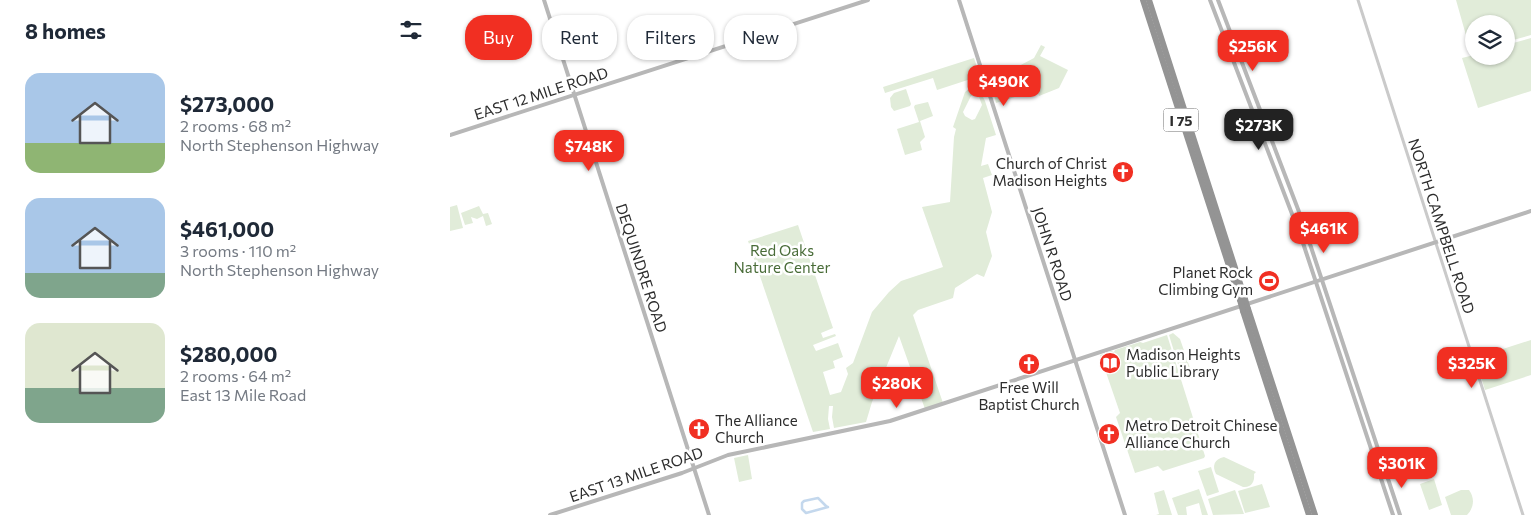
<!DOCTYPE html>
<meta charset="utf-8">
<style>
:root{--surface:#fff;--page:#f6f6f7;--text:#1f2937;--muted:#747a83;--accent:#f12f22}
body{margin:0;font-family:Commissioner,sans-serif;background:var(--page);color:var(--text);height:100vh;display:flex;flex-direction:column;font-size:19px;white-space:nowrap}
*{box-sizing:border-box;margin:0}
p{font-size:16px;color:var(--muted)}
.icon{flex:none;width:28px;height:28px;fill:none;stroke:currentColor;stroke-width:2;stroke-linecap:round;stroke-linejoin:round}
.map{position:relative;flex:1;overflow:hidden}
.sheet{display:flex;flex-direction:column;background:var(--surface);width:450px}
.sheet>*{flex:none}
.banner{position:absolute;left:15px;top:15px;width:475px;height:45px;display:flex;gap:10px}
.controls{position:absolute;left:1015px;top:15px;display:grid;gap:10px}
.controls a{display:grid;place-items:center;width:50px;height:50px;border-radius:50%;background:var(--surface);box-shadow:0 1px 4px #0004;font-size:25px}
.price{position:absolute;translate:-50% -42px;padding:0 11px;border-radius:10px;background:var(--accent);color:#fff;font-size:16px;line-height:32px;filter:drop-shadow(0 1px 2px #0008)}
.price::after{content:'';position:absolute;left:50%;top:30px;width:15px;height:11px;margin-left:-8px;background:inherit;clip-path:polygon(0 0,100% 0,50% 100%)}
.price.current{background:#222;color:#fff}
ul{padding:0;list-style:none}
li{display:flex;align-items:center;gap:15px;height:125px;padding:0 25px}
li span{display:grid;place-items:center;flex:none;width:140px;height:100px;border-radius:15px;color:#555}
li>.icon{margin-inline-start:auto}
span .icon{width:60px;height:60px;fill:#fffc;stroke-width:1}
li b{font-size:21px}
h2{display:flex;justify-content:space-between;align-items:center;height:60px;padding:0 25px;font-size:21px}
.pill{padding:0 18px;border-radius:20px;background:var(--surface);box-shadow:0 1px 4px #0004;font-size:18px;line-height:45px}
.pill.current{background:var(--accent);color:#fff}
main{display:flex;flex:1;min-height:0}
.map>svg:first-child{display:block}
.green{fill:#e1ecd9;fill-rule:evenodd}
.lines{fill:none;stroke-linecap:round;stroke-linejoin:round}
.canal{stroke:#c4d8ed;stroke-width:2.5}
.tertiary{stroke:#cacaca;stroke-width:3}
.secondary{stroke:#b7b7b7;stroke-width:4}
.motorway{stroke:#949494;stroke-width:6}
.motorway-bridge{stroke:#949494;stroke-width:6}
.labels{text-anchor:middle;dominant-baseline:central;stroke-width:5;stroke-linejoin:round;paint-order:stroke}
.shield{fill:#fff;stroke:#6c6c6c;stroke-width:1}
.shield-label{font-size:14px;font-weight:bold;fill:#2d2d2d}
.street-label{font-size:15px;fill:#2d2d2d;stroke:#fff}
.poi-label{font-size:15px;fill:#2d2d2d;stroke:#fff;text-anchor:start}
.park-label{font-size:15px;fill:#496c38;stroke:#fff}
</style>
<main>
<section class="sheet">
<h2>8 homes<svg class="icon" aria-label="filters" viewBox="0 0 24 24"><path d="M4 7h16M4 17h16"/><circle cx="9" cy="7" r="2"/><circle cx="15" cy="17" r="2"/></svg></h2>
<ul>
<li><span style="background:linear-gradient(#a9c7e8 70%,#8fb573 0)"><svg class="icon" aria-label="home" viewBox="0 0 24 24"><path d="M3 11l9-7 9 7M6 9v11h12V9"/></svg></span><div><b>$273,000</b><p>2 rooms · 68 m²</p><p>North Stephenson Highway</p></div></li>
<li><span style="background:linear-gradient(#a9c7e8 75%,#7fa58c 0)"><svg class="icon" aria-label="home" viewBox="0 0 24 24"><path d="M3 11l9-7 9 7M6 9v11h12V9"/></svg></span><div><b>$461,000</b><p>3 rooms · 110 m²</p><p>North Stephenson Highway</p></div></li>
<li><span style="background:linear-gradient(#dfe7d0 65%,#7fa58c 0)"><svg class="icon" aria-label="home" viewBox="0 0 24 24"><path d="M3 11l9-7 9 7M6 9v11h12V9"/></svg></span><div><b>$280,000</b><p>2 rooms · 64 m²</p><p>East 13 Mile Road</p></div></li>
</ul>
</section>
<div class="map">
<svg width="1081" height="515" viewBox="0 0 1081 515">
<rect width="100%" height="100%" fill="#fff"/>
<!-- green -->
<g class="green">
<polygon points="1006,0 1081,0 1081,35 1056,42 1056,24 1024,24 1024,52 1021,53"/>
<polygon points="1081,38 1081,91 1028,108 1012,58 1024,55 1024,56 1056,56 1056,45"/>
<polygon points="591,45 595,47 590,56 618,70 609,88 589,96 587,90 546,103 540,78 567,67 584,58"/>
<polygon points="524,58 530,76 487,90 483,78 435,93 433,87"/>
<path d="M526,83l9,18 11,34 -10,3 -5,28 7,-2 4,11 -9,3 9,34 -6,20 6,24 -8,21 -7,-3 -22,14 -2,10 -35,12 -5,5 30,88 -18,6 -26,-73 -27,66 -6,20 -32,6 -2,-11 1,-11h-4l-1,13 2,10 -17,3 -65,-191 50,-16 35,103 -12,5 2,5 12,-4 1,2 -23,9 3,6 22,-8 5,14 -10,4 2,7 -12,4 7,23 11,-3 7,-18 -2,-6 7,-5 19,-51 17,-20 12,-11 42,-14 -21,-60 28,-5 4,-65 2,-8 -3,-2 12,-35zM528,94l4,11 -7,14 -3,1 -7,-4 -2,-4 8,-16z"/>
<polygon points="456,89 461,104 460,106 444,111 441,107 440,98 444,93"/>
<polygon points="478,102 483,116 470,121 475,137 470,142 472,150 455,155 447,129 469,122 464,107 465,105"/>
<polygon points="7,205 13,228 0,231 0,207"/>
<polygon points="29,206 33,214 38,213 42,224 36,226 33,216 27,219 21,217 23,223 15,225 11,213"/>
<polygon points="723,333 730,339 740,368 730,371 719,335"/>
<polygon points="717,335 755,456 754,458 713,471 708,466 685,473 666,417 670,413 650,355 661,351 664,352 665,350 690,342 693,343"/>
<polygon points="1081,340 1081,375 1035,390 1025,358"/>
<polygon points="298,455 302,479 289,482 284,458"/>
<path d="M774,457l32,15 -2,2c1,8 -3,14 -11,13l-27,-13c-4,-8 -2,-15 8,-17z"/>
<polygon points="761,467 769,492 757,496 748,471"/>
<polygon points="984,479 992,505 979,510 970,484"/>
<polygon points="812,484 820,507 795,513 788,491"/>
<polygon points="749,489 758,515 752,515 749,503 736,507 737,515 728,515 722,498"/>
<polygon points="714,490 722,515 706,515 709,514 704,493"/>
<polygon points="785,490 794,514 763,515 758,499"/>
<path d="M1011,490h8c6,8 5,18 -2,25h-16l-6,-18z"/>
</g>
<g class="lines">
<!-- canal -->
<polyline class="canal" points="377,507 368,498 354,501 352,503 352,509 356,513 378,507"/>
<!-- tertiary -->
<polyline class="tertiary" points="908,0 1073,515"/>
<!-- secondary -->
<g class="secondary">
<polyline points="94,0 259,515"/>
<polyline points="509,0 675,515"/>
<polyline points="760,0 852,240 943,515"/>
<polyline points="768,0 851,217 950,515"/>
<polyline points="0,135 418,0"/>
<polyline points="100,515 232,473 278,455 440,421 1081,211"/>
</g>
<!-- motorway -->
<g class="motorway">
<polyline points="693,0 790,300"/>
<polyline points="699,0 795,299"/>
<polyline points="798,309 865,515"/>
<polyline points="793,311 859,515"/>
</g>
<!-- motorway-bridge -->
<g class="motorway-bridge">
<polyline points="795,299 798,309"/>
<polyline points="790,300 793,311"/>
</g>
</g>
<!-- icons -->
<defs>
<g id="church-disc" transform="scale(1.125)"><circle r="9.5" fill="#f12f22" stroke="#fff"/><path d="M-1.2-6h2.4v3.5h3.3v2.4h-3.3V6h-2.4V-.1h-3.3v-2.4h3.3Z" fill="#fff"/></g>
<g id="stadium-disc" transform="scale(1.125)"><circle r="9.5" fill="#f12f22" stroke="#fff"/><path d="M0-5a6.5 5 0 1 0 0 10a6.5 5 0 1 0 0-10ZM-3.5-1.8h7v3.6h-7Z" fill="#fff"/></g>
<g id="library-disc" transform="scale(1.125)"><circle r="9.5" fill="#f12f22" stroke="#fff"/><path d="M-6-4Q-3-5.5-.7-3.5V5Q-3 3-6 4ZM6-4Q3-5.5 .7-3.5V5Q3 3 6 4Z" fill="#fff"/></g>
</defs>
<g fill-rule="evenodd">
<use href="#church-disc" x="673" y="172"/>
<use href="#stadium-disc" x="819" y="281"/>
<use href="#library-disc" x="660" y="363"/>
<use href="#church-disc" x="579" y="364"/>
<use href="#church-disc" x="249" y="429"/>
<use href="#church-disc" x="659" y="434"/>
</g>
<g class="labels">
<!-- shield labels -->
<rect class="shield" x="713.5" y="108.5" width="35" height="23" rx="4"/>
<g class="shield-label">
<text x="731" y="120">I 75</text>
</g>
<!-- street labels -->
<g class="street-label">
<text transform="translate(91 93) rotate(-18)">EAST 12 MILE ROAD</text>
<text transform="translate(992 226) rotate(72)">NORTH CAMPBELL ROAD</text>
<text transform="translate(603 254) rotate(72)">JOHN R ROAD</text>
<text transform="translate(192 268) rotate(72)">DEQUINDRE ROAD</text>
<text transform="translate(186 474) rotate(-19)">EAST 13 MILE ROAD</text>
</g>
<!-- poi labels -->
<g class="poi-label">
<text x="657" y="163" text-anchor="end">Church of Christ<tspan x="657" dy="17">Madison Heights</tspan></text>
<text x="803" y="272" text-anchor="end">Planet Rock<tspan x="803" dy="17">Climbing Gym</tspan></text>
<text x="676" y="354">Madison Heights<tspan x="676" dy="17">Public Library</tspan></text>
<text x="579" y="387" text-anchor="middle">Free Will<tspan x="579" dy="17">Baptist Church</tspan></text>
<text x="265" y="420">The Alliance<tspan x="265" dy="17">Church</tspan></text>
<text x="675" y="425">Metro Detroit Chinese<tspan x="675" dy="17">Alliance Church</tspan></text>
</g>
<!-- park labels -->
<g class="park-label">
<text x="332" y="250">Red Oaks<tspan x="332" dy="17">Nature Center</tspan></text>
</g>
</g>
</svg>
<div class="controls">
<a><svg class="icon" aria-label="layers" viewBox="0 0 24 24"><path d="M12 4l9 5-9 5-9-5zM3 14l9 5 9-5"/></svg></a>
</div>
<b class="price" style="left:803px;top:72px">$256K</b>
<b class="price" style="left:554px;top:107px">$490K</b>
<b class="price current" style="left:809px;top:151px">$273K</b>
<b class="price" style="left:139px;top:172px">$748K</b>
<b class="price" style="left:874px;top:254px">$461K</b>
<b class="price" style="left:1022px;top:389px">$325K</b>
<b class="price" style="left:447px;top:409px">$280K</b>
<b class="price" style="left:952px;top:489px">$301K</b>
<div class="banner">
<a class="pill current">Buy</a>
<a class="pill">Rent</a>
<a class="pill">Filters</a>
<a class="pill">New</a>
</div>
</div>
</main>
